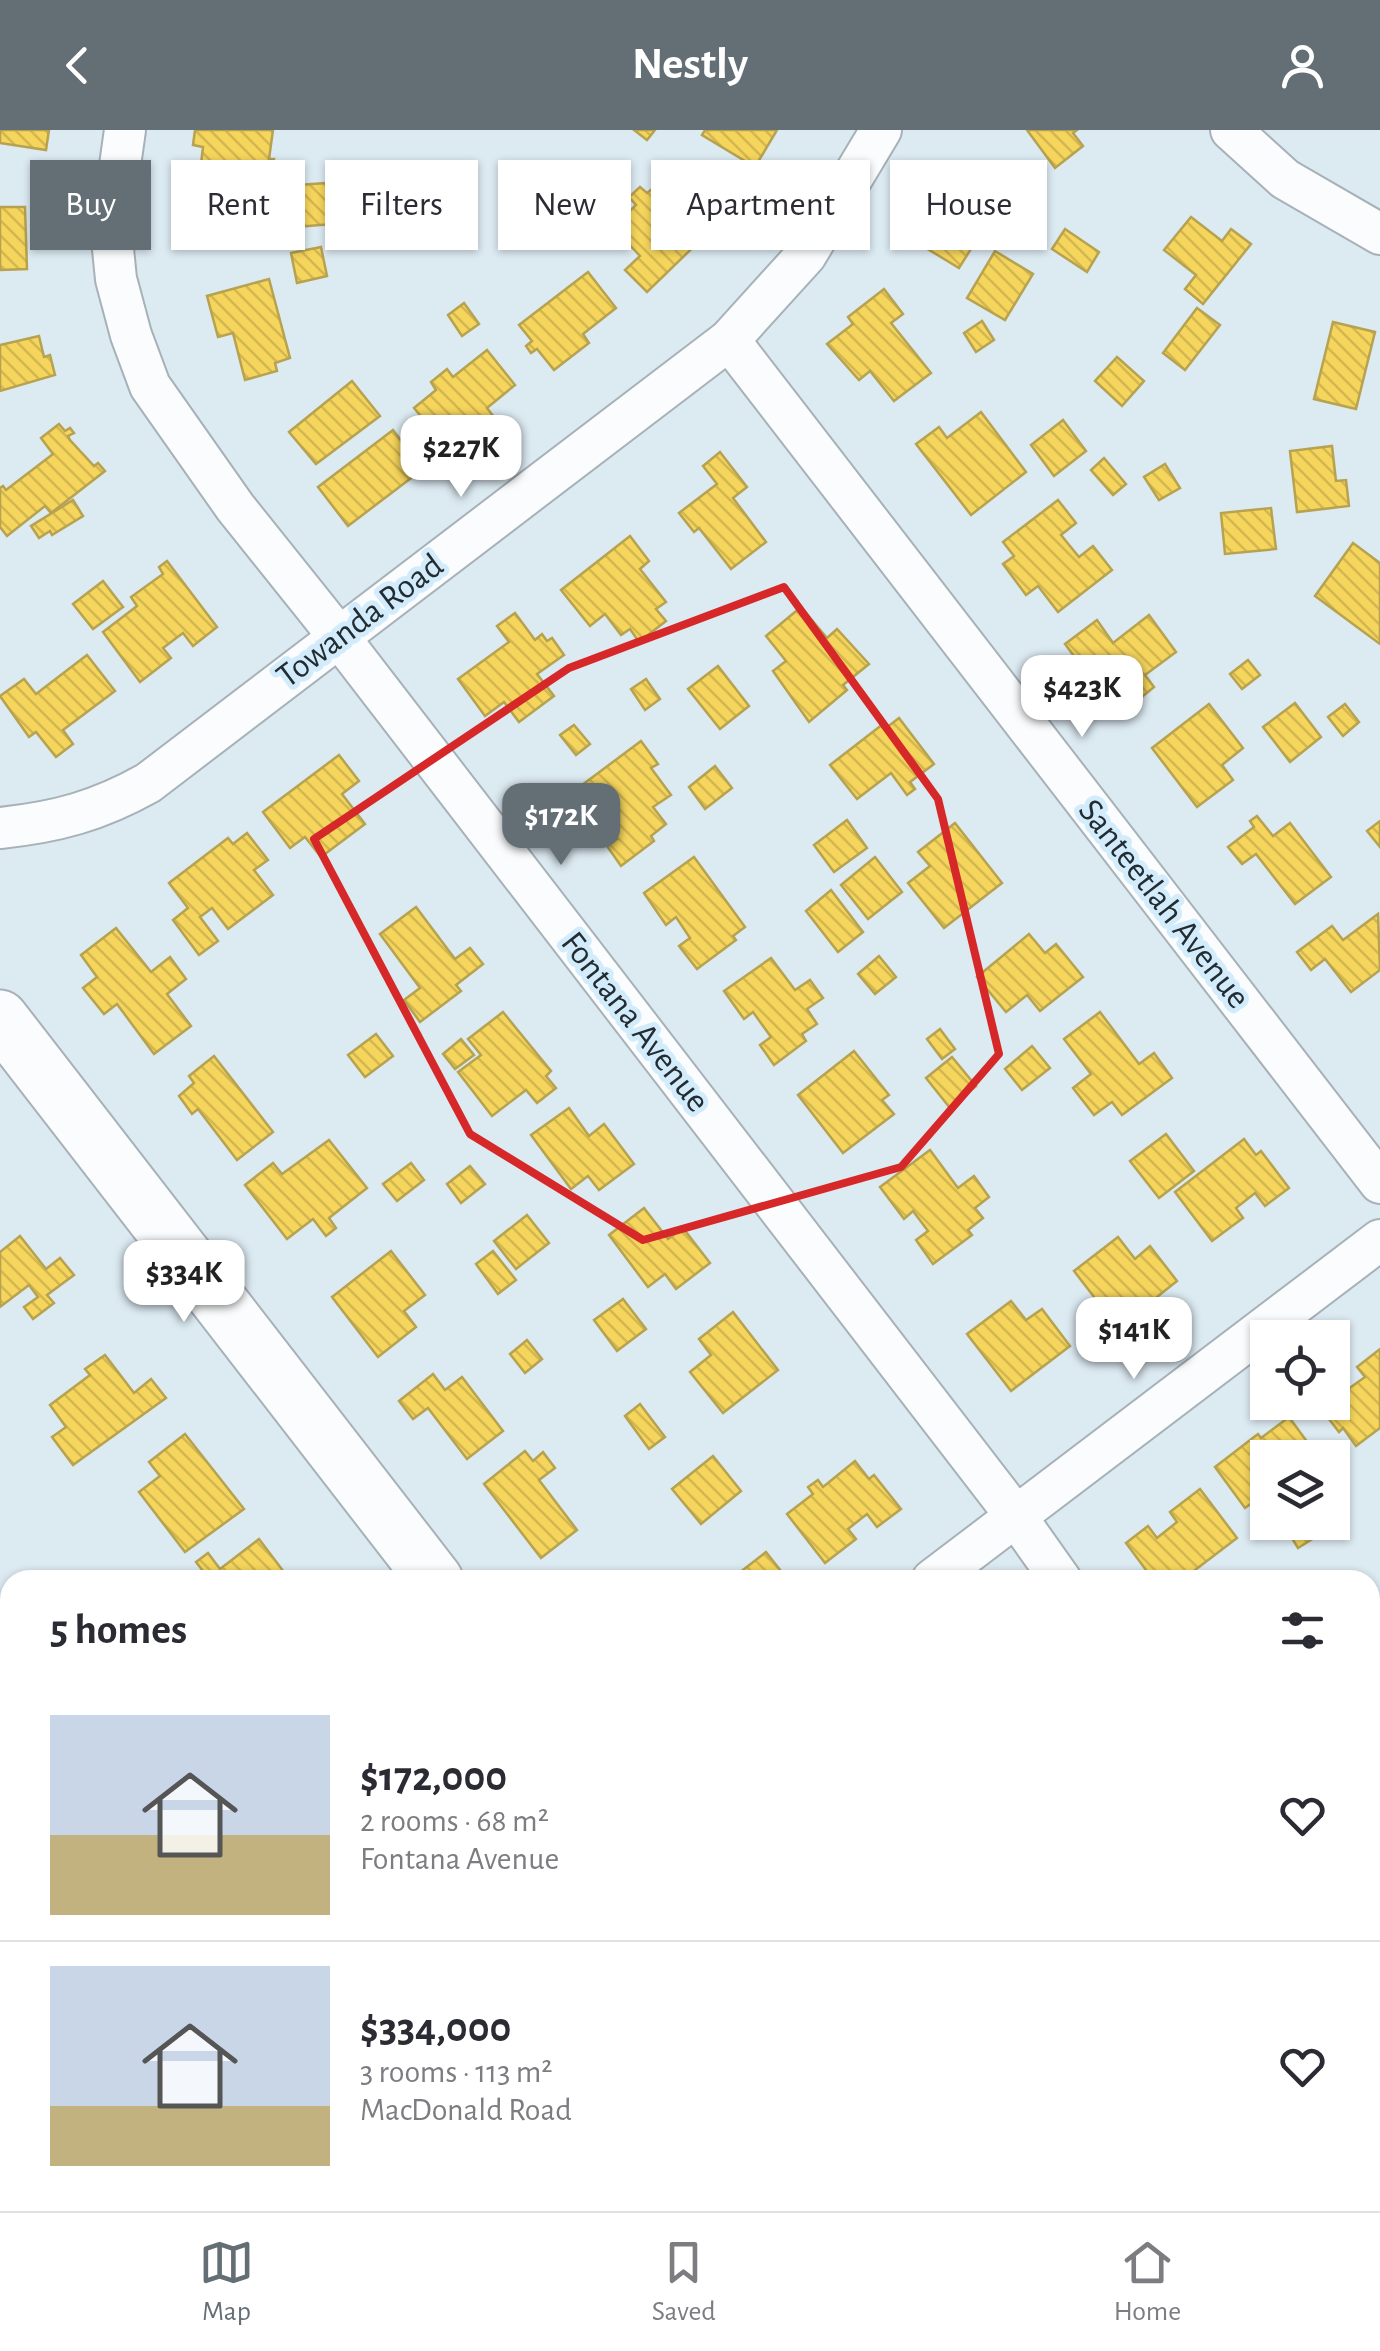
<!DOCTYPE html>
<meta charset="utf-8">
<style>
:root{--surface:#fff;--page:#f7f7f7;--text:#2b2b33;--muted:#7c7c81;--line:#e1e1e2;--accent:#636e75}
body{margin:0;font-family:"Alegreya Sans",sans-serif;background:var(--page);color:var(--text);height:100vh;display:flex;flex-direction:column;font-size:38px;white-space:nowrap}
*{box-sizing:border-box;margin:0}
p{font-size:32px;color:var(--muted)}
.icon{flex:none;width:55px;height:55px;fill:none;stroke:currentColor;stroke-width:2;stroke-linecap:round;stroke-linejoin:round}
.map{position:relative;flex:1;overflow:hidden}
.side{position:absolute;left:0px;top:1440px;width:1380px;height:642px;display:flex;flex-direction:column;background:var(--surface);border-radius:30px 30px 0 0;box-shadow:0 2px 8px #0004}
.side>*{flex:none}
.top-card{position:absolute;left:30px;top:30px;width:1320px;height:90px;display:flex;gap:20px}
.buttons{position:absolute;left:1250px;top:1190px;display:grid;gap:20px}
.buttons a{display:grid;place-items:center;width:100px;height:100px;border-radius:0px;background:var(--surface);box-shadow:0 2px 8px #0004;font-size:50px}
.price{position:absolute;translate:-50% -85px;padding:0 22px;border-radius:20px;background:#fff;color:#222;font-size:32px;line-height:65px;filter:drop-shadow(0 2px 5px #0008)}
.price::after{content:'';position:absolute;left:50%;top:60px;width:30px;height:22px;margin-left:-15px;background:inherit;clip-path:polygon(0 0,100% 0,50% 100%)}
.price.on{background:var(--accent);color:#fff}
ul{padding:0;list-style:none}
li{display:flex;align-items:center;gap:30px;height:250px;padding:0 50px}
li+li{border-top:2px solid var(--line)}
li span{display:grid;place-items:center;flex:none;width:280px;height:200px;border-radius:0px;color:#555}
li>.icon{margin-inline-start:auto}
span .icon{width:120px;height:120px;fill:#fffc;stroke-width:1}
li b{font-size:42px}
h2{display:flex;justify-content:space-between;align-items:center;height:120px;padding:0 50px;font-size:42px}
.pill{padding:0 35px;border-radius:0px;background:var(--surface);box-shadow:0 2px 8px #0004;font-size:35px;line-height:90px}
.pill.on{background:var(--accent);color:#fff}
header{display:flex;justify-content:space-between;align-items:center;height:130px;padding:0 50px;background:var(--accent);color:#fff;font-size:45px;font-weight:600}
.tabs{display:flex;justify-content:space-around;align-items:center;height:140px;border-top:2px solid var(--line);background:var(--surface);font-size:28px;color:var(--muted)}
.tabs a{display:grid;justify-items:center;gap:5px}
.tabs .on{color:var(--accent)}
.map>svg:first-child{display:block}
.built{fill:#cce3f1}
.homes{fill:url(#homes-back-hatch);stroke:#b6a24f;stroke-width:2.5}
.shops{fill:url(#shops-back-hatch);stroke:#a05045;stroke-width:2.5}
.industry{fill:url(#industry-back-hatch);stroke:#6c6f5c;stroke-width:2.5}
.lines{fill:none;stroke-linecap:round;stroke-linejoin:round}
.lane-casing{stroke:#a7b1b8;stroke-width:24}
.street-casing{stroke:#a7b1b8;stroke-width:44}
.secondary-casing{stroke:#a7b1b8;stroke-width:59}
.lane{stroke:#fafcfd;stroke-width:20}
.street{stroke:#fafcfd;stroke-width:40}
.secondary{stroke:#fafcfd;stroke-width:55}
.marked{fill:none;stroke:#d62828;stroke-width:8;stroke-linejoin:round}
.labels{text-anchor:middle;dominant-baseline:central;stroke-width:10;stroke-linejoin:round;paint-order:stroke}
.street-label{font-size:35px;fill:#222c31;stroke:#d3ecfb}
</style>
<header><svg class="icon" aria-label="back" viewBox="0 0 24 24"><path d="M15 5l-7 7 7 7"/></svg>Nestly<svg class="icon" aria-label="person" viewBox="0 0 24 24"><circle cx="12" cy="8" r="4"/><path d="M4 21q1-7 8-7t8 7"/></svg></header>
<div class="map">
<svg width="1380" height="2081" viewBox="0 0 1380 2081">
<defs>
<pattern id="homes-back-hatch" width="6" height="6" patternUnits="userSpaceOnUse" patternTransform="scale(2.5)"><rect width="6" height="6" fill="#f6d55c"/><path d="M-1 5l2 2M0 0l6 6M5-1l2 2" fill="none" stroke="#d3b750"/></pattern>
<pattern id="shops-back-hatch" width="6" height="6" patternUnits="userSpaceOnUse" patternTransform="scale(2.5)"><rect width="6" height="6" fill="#d6604d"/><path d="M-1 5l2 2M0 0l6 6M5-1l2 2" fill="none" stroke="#ad4f41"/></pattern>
<pattern id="industry-back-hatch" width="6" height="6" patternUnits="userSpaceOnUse" patternTransform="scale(2.5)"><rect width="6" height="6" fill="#8c8c6e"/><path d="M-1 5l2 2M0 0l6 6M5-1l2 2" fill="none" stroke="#72735b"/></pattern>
</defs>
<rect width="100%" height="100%" fill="#dceaf2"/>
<!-- built -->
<polygon class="built" points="1370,1950 1380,1954 1380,2081 1150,2081 1160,2072 1370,2072"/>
<!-- homes -->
<g class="homes">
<polygon points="0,0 49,0 46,20 0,13"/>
<polygon points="195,0 273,0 269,29 274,29 271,44 267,43 265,60 199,51 203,17 193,15"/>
<polygon points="634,0 655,0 647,10"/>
<polygon points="705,0 777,0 755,37 702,5"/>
<polygon points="1027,0 1077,0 1073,3 1083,16 1055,38"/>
<polygon points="966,41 1004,64 1001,69 1015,77 999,103 986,95 959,138 921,115"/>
<polygon points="340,52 344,93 297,97 296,73 285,74 284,56"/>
<polygon points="640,57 647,63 652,59 670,78 684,65 696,77 702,72 711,81 705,88 714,97 647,162 625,140 640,126 613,97 636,75 629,67"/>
<polygon points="0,77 25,77 27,139 0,140"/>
<polygon points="1191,87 1222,111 1231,99 1251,114 1203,174 1185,159 1196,145 1164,120"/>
<polygon points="1065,99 1099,122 1087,142 1052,119"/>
<polygon points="321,117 327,146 297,153 291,123"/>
<polygon points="995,121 1033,144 1005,190 967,168"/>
<polygon points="588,142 616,178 583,204 589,213 554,240 537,219 531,223 526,216 532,211 519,195"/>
<polygon points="269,149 290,228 275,233 277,241 245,250 233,203 218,207 207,166"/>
<polygon points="884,159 903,184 891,193 931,243 894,271 870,241 859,250 827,214 853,194 848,187"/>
<polygon points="464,173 479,194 462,206 448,185"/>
<polygon points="1197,178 1220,195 1185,240 1163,223"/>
<polygon points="982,191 994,210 976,222 964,203"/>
<polygon points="1333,192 1375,202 1356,279 1314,269"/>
<polygon points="39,206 44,227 50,225 55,245 0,261 0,215"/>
<polygon points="487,220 515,255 487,278 497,291 459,322 439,296 433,301 414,278 436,260 431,252 447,239 453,247"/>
<polygon points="1117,227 1144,251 1122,276 1095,251"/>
<polygon points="352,251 380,286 316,334 289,302"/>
<polygon points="981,282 1026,342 971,385 916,314 939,297 947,308"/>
<polygon points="1063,290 1086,321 1054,346 1031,315"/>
<polygon points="59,294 65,301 70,298 74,303 68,306 70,310 94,336 98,333 105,341 51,383 45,376 7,406 0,397 0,358 3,356 6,360 53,324 41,308"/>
<polygon points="393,300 423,339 348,396 318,357"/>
<polygon points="1332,316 1336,351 1346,350 1349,376 1297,382 1290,321"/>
<polygon points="720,322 747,357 733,368 766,412 731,439 699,398 694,402 679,383 717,354 703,336"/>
<polygon points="1104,328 1126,354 1113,365 1091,340"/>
<polygon points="1165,334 1180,358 1159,370 1144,347"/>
<polygon points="73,370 83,386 52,405 50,401 39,408 31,396"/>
<polygon points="1058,370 1076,393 1061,405 1079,427 1093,416 1112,440 1058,482 1038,456 1026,465 1003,434 1014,426 1003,412"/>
<polygon points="1271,378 1276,419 1225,424 1221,383"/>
<polygon points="630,406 649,431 640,439 666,472 656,479 666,491 639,512 630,499 621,505 605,484 590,496 561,460"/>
<polygon points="1353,413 1380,433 1380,514 1315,466"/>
<polygon points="167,431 217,497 193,516 183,503 163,518 171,528 140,552 103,502 137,476 131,467 163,444 159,437"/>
<polygon points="103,451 123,477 93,499 73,474"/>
<polygon points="801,477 827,508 837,499 869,534 843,555 847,560 809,592 773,541 786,531 766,506"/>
<polygon points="515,483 535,510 542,504 547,511 552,508 564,525 537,544 554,566 519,592 504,572 485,586 458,549 509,512 497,496"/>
<polygon points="1149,485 1176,522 1145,545 1154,557 1132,575 1102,535 1088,545 1065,514 1097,490 1113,513"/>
<polygon points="87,525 115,561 63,600 73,614 56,627 36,602 29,607 0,566 24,549 36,564"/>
<polygon points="1248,530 1260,545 1242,559 1230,544"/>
<polygon points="718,536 749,576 720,599 688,559"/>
<polygon points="646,549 660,569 645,580 631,559"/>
<polygon points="1295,573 1321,607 1290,632 1263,597"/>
<polygon points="1209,574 1243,618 1222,635 1233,650 1197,677 1152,618"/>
<polygon points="1345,574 1359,592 1343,606 1328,587"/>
<polygon points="899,588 934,634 910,652 915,659 907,665 891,643 857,669 830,635 883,594 886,598"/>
<polygon points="574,595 590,614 576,625 560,605"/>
<polygon points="641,611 658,634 651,638 671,665 653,677 666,694 651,706 654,711 621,736 607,716 617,709 599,686 591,691 570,664"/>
<polygon points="339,625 359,651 342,664 365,694 321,727 305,707 290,718 263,682"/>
<polygon points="715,636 732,658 705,679 689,657"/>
<polygon points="1257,686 1273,706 1290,693 1331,747 1295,774 1256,724 1242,734 1228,717 1254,697 1250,691"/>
<polygon points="847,690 867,718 834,742 814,715"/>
<polygon points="1380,691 1380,717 1367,701"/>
<polygon points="955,693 1002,753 944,798 908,753 930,736 918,722"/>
<polygon points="247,703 268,730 254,740 273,765 228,799 212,778 200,787 218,811 199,825 173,790 188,778 169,753 228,708 233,714"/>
<polygon points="694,727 745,797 733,806 736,810 697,839 679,816 690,808 676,787 666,795 644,763"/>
<polygon points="875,727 902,762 868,789 841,755"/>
<polygon points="831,760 863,802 838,822 806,781"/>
<polygon points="416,777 455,829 470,818 483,834 456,855 461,861 420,892 404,870 420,858 380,804"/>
<polygon points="1378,784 1380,840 1351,862 1325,829 1311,840 1297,822 1332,796 1343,810"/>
<polygon points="116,798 151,842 170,827 186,849 167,864 191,896 154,924 117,874 104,884 83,858 97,847 81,825"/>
<polygon points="1029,804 1045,823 1056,814 1083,847 1040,881 1027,865 1006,882 977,847"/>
<polygon points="879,826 896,847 875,864 858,844"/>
<polygon points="771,828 795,860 810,850 823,868 807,879 817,894 802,904 806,911 774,935 760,915 771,907 753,882 744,889 724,861"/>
<polygon points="503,882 551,941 546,946 556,958 537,973 526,960 492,986 458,942 481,925 468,909"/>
<polygon points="1100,882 1139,934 1154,923 1172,948 1122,985 1112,972 1094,985 1073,958 1091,944 1064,909"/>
<polygon points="940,899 955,919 942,929 927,909"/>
<polygon points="376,904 393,926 365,947 348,925"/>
<polygon points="461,909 474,925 455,939 443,924"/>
<polygon points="1032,916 1050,938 1022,960 1005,939"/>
<polygon points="854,921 889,965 882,970 894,984 843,1023 798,965"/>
<polygon points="214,926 273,1002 237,1030 198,979 192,984 179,966 194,953 189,946"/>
<polygon points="952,927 976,956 950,978 926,948"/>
<polygon points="569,978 589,1006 604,994 634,1034 599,1060 588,1046 571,1059 531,1005"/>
<polygon points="1166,1004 1194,1041 1159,1068 1130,1031"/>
<polygon points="1244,1009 1256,1025 1261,1021 1289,1058 1265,1076 1255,1063 1236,1078 1243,1088 1212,1111 1175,1062"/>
<polygon points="329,1010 367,1058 329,1088 336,1098 326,1106 313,1089 287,1109 245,1055 273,1033 282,1044"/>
<polygon points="930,1020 958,1058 974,1046 989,1067 975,1078 983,1088 968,1100 972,1105 933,1134 916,1110 928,1101 913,1081 904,1089 880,1057"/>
<polygon points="411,1033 424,1050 397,1071 383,1054"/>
<polygon points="470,1036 485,1054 461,1073 447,1054"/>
<polygon points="644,1078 668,1109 683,1098 710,1133 676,1159 665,1144 648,1157 609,1105"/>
<polygon points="527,1085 549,1113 516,1139 494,1111"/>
<polygon points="20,1106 46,1139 60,1128 74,1145 47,1165 54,1173 33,1189 24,1177 38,1167 29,1155 0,1177 0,1122"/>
<polygon points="1118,1107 1135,1129 1150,1116 1177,1151 1118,1198 1074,1141"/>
<polygon points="391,1121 425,1165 404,1181 416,1197 378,1227 332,1167"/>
<polygon points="493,1121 516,1150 498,1164 476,1134"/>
<polygon points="623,1169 646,1199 617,1221 594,1190"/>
<polygon points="1011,1171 1026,1190 1042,1179 1070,1216 1011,1261 967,1204"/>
<polygon points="733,1182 778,1240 723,1283 690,1242 711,1225 699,1209"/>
<polygon points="527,1210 542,1229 525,1243 510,1224"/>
<polygon points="1380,1219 1380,1298 1356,1316 1343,1298 1339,1302 1316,1272 1332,1272 1335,1250 1344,1262 1365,1247 1357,1237"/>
<polygon points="105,1225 134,1263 151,1249 166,1268 73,1335 52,1307 66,1297 50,1275 90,1245 85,1239"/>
<polygon points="433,1244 445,1260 462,1247 503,1301 467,1329 428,1278 413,1289 399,1271"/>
<polygon points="640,1274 665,1307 649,1319 625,1286"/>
<polygon points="1289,1287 1316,1324 1311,1328 1268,1328 1268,1361 1245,1378 1215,1337 1258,1304 1261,1308"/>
<polygon points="185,1304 244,1379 185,1422 139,1362 160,1346 149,1332"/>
<polygon points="525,1321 533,1331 543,1322 555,1338 539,1350 577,1400 541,1428 484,1354"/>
<polygon points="713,1326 741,1361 701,1394 672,1359"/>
<polygon points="855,1331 869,1349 874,1345 901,1379 877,1397 867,1384 848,1399 856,1409 825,1433 787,1384 813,1364 808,1357 818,1350 823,1357"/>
<polygon points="1200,1359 1237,1408 1182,1450 1163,1450 1158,1444 1152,1448 1126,1413 1148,1396 1157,1408 1177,1392 1170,1382"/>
<polygon points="1282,1392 1324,1392 1328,1399 1298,1418"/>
<polygon points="259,1409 290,1450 210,1450 196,1432 208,1423 220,1439"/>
<polygon points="766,1422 788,1450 730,1450"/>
<polygon points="1370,1573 1380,1579 1380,1631 1370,1625"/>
<polygon points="1370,1835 1380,1836 1380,1882 1370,1881"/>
<rect x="0" y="1874" width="10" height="64"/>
<polygon points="747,2072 770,2072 776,2081 735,2081"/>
</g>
<!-- shops -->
<polygon class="shops" points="1370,2051 1380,2051 1380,2081 1204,2081 1213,2072 1370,2072"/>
<!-- industry -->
<rect class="industry" x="249" y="2072" width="41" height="8"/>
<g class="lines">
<!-- lane casing -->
<g class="lane-casing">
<polyline id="lane" points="1370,1986 1380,1989"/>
</g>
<!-- street casing -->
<g class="street-casing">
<g id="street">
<polyline points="125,0 111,99 116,149 131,205 150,256 235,377 339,507 1015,1385 1061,1450"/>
<polyline points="1231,0 1285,49 1380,104"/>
<polyline points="729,210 1380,1053"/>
<path d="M0,698c57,-6 98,-17 148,-45l581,-443 77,-85 75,-125"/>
<polyline points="932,1450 1380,1110"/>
<polyline points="1370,1714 1380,1719"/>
<polyline points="0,1719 10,1718"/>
<polyline points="1077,2081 1087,2072"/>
</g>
</g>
<!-- secondary casing -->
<g class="secondary-casing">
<g id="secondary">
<polyline points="0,888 435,1450"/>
<polyline points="910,2072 916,2081"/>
</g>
</g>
<!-- lane -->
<use href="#lane" class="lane"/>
<!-- street -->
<use href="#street" class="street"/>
<!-- secondary -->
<use href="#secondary" class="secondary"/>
</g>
<!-- marked area -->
<path class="marked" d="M784,457l154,212 61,255 -98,113 -258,73 -173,-106 -156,-295 255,-171z"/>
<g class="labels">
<!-- street labels -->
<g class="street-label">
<text transform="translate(360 491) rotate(-37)">Towanda Road</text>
<text transform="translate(1164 774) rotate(52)">Santeetlah Avenue</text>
<text transform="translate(635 892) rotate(52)">Fontana Avenue</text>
</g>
</g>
</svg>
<div class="buttons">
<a><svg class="icon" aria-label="locate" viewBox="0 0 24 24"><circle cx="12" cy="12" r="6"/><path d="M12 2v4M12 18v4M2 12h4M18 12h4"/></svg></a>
<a><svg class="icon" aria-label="layers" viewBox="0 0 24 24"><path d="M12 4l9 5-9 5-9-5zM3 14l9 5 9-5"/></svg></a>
</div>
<b class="price" style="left:461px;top:370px">$227K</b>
<b class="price" style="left:1082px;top:610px">$423K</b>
<b class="price on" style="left:561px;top:738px">$172K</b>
<b class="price" style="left:184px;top:1195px">$334K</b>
<b class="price" style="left:1134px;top:1252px">$141K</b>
<div class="top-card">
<a class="pill on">Buy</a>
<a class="pill">Rent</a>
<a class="pill">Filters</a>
<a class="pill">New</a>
<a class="pill">Apartment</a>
<a class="pill">House</a>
</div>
<section class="side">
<h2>5 homes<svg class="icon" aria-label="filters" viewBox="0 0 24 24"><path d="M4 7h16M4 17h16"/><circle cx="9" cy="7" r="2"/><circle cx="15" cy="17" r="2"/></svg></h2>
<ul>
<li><span style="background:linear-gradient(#c9d6e8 60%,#c2b280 0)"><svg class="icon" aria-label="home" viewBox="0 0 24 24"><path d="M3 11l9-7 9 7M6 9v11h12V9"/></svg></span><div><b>$172,000</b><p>2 rooms · 68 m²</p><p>Fontana Avenue</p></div><svg class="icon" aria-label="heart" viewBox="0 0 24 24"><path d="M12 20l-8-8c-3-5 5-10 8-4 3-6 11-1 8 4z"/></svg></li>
<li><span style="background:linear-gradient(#c9d6e8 70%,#c2b280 0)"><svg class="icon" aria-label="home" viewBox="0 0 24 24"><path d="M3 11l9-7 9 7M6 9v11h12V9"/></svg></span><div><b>$334,000</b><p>3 rooms · 113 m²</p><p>MacDonald Road</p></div><svg class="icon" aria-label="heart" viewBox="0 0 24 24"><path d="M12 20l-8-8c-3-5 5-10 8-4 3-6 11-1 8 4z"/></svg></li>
</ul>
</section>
</div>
<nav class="tabs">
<a class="on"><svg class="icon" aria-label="map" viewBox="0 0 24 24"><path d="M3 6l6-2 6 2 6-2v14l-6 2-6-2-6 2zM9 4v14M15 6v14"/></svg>Map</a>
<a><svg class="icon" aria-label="saved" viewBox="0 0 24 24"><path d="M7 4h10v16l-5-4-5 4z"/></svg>Saved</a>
<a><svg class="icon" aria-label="home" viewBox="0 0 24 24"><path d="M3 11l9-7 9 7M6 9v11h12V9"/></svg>Home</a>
</nav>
